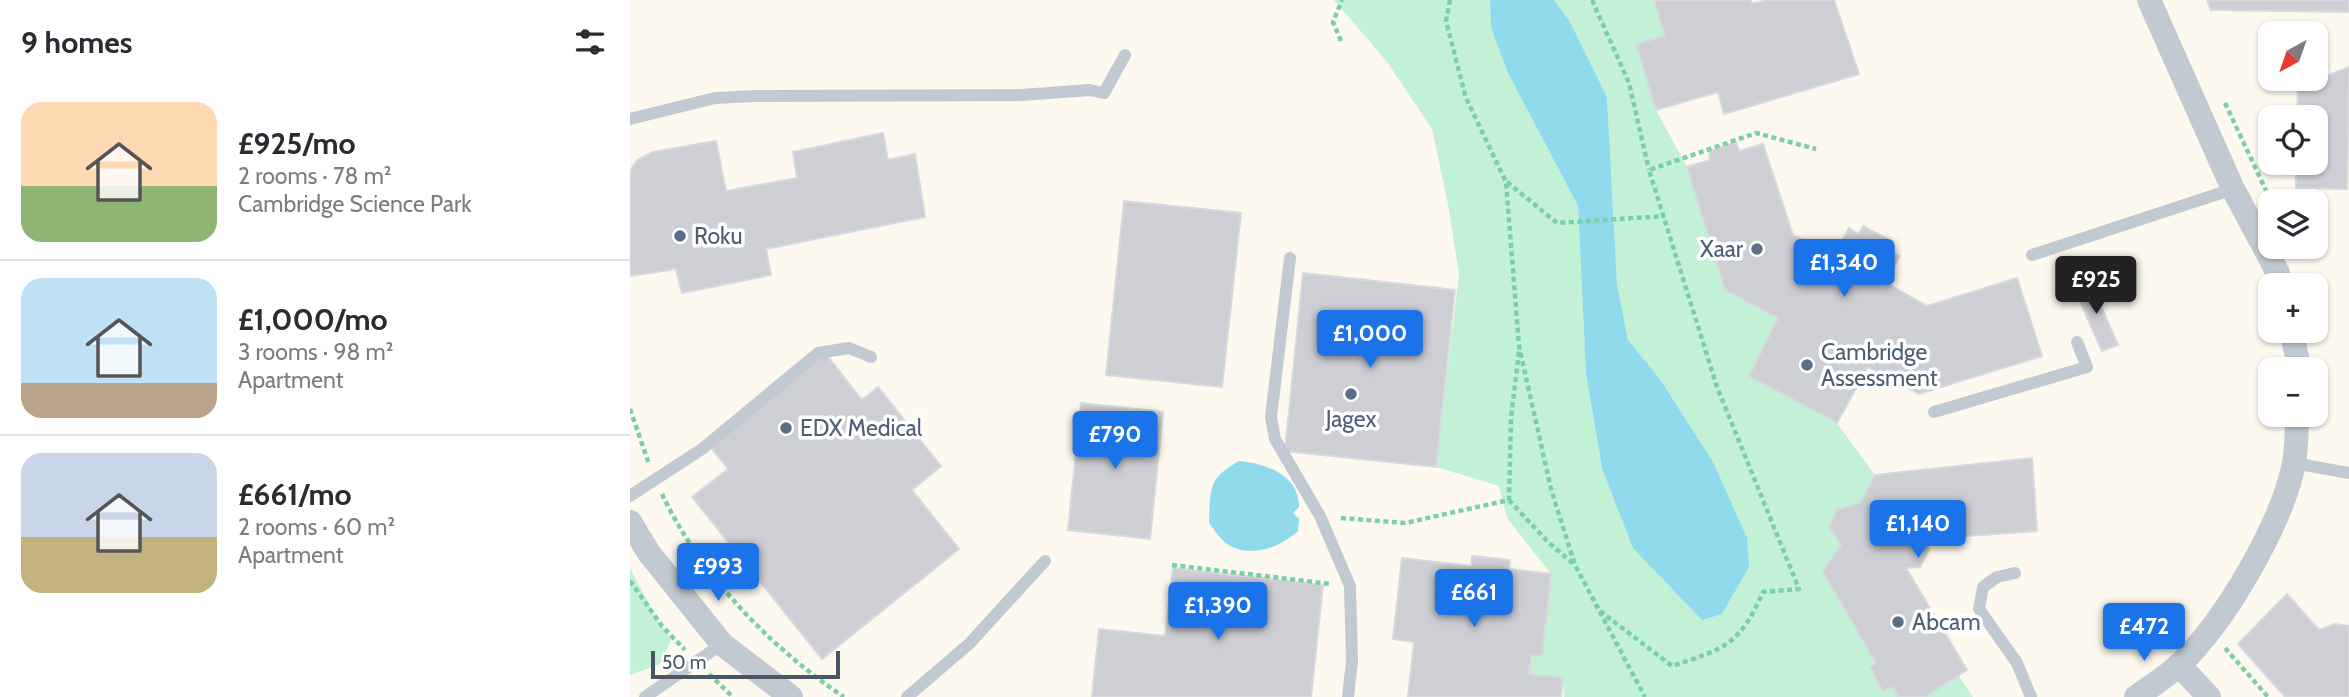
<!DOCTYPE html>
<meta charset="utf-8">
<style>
:root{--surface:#fff;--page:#f7f7f7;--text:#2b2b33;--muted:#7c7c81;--line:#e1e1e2;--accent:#1a73e8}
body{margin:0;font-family:Cabin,sans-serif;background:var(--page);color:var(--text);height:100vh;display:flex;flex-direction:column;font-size:26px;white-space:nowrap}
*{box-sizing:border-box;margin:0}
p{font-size:23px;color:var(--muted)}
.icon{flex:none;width:38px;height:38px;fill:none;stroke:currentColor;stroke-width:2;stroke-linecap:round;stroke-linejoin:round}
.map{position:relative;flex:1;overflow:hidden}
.details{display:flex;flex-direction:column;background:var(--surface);width:630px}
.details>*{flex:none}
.needle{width:46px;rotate:220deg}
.tools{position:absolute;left:1628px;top:21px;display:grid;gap:14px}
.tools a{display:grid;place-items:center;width:70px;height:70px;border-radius:14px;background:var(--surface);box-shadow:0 2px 5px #0004;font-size:35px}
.scale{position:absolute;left:21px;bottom:18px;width:189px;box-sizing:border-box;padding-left:7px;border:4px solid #4a5661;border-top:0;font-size:19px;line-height:24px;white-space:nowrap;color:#4a5661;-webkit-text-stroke:5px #fff;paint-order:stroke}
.price{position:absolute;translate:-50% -60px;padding:0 16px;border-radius:7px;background:var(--accent);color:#fff;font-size:23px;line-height:46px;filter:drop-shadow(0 2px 4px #0008)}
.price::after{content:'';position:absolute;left:50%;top:42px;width:21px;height:16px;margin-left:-10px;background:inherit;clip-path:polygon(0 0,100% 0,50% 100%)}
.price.current{background:#222;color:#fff}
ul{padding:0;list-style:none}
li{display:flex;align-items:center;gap:21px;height:175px;padding:0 21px}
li+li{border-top:2px solid var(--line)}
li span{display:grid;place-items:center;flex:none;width:196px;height:140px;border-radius:21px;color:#555}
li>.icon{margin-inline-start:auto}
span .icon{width:84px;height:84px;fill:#fffc;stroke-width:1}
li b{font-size:30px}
h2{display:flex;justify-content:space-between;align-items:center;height:84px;padding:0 21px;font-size:30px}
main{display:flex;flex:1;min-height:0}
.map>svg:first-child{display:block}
.commercial{fill:#fdf9ef;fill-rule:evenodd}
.green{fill:#c3f1d5}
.water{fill:#90daee}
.building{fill:#cdcfd5;stroke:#d7d9de;stroke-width:2}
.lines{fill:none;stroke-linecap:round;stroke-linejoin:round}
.path{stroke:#7ad0a6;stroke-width:4.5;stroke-dasharray:5 3.5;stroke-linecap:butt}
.lane{stroke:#c1cad2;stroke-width:12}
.street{stroke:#c1cad2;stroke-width:24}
.service-dot{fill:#5c6f8a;stroke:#fff;stroke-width:2.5}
.labels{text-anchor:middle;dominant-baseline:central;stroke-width:7;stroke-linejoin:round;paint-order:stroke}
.service-label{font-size:23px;fill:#4e5e75;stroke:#fff;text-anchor:start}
</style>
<main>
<section class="details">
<h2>9 homes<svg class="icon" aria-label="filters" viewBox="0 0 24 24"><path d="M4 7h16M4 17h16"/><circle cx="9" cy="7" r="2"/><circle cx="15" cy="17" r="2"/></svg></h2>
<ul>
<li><span style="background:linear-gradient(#ffd9b3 60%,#8fb573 0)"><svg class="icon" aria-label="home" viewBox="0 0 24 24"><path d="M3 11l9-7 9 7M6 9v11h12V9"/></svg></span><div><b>£925/mo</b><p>2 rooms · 78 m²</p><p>Cambridge Science Park</p></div></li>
<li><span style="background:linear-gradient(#bfe0f5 75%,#b9a48a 0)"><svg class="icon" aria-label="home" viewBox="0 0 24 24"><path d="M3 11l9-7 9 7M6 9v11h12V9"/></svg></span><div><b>£1,000/mo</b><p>3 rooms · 98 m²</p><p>Apartment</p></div></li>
<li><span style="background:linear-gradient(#c9d6e8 60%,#c2b280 0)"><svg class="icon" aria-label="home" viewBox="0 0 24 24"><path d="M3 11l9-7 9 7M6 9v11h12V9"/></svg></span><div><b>£661/mo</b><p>2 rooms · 60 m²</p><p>Apartment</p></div></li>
</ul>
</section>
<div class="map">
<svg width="1719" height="697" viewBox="0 0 1719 697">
<rect width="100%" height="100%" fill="#f5f3f3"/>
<!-- commercial -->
<path class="commercial" d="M0,0h1719v697h-1719zM1640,33h45v46h-45zM1640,117h45v46h-45zM1640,201h45v46h-45zM1640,285h45v46h-45zM1640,369h45v46h-45z"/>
<!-- green -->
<g class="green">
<polygon points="704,0 860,0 861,28 878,73 948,206 956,374 972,468 1092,614 1101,594 1083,462 1030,379 998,340 987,284 977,97 939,20 924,0 1024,0 1035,36 1006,45 1026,110 1057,167 1095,290 1148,318 1119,376 1207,423 1245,475 1230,503 1207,509 1199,527 1211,545 1246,663 1240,668 1253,692 1263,687 1268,697 934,697 933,678 899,674 901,655 912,656 921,574 877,518 869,486 806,467 829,274 818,204 802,129 757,62"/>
<polygon points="0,568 28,621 41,640 30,664 0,675"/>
<polygon points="1329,676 1343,697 1295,697"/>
</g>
<!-- water -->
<g class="water">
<polygon points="860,0 924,0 939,20 977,97 987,284 998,340 1030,379 1083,462 1117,538 1119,567 1092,614 1072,620 1003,548 972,468 956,374 948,206 878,73 861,28"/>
<path d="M609,461c27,2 61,15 60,46l-6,6 6,6 -1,12c-17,16 -48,28 -71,13 -6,-4 -12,-14 -18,-21 1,-33 -1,-45 30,-62z"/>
</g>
<!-- building -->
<g class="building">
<polygon points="1024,0 1121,0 1122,4 1137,0 1204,0 1229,74 1094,114 1088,92 1026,110 1006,44 1035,36"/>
<polygon points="1577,0 1719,0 1719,12 1581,10"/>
<polygon points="1719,67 1717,189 1666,188 1666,163 1685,163 1685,117 1667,117 1668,87"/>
<polygon points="253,133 258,160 285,154 295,217 136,249 141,275 52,293 46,269 0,276 0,171 7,160 23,152 86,141 96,191 167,178 163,152"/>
<polygon points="1106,142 1109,151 1133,144 1163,235 1204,256 1219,228 1229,234 1233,226 1263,242 1260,250 1270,256 1255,282 1297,306 1387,278 1412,356 1289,394 1238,367 1207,423 1119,376 1148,318 1095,290 1057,167 1080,160 1079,151"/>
<polygon points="494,201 611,213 592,387 476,375"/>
<polygon points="673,273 825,290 806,467 655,451"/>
<polygon points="1460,281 1488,345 1472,351 1444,288"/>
<polygon points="195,353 232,400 248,387 311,466 282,490 329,549 192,659 62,497 98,469 79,445"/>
<polygon points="451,403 533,412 520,539 438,530"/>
<polygon points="1402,458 1407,531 1294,539 1299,550 1290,567 1276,568 1337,670 1295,697 1268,697 1263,687 1253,692 1240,667 1246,663 1193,572 1211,545 1199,527 1207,509 1230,503 1245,475"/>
<polygon points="842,556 880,560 879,569 921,574 912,656 901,655 899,674 933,678 931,697 778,697 784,642 763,639 772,558 841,566"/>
<polygon points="543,568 693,585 681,697 462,697 469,629 535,636"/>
<polygon points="1657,594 1689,630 1705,624 1719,626 1719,697 1655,697 1608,644"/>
</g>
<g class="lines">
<!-- path -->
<g class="path">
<polyline points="820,0 816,21 836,98 876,182 889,346 921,489 945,565 1015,697"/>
<polyline points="962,0 999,83 1019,170"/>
<polyline points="711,41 703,22 712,0"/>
<polyline points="1595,103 1641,201"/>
<polyline points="877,182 927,223 1035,216"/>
<polyline points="1693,407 1693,378"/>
<polyline points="0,409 19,464"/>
<path d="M32,494c38,81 109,154 182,203"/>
<polyline points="879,500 918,542 945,565"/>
<polyline points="711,518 775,523 879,500 881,418 889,351"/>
<polyline points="542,565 701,584"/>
<polyline points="0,581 32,626 55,650"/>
<path d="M970,611l72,55c52,-17 68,-21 91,-74l36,-3 -82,-202 -68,-217 107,-37 60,16"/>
<polyline points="1595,648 1638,697"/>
<polyline points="79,674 103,697"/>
</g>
<!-- lane -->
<g class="lane">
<polyline points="0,119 85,98 126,96 391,95 460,90 474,93 495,55"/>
<polyline points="1402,255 1603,189"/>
<polyline points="660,258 641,417 645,439 690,516 720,586 722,661 718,697"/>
<polyline points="1304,412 1457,367 1447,342"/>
<polyline points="1664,463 1719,473"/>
<polyline points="0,496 72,449 188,353 219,348 241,357"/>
<polyline points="1385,573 1367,577 1353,587 1349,609 1387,663 1401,697"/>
<polyline points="15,697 92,644"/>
<polyline points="277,697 339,644 415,561"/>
</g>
<!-- street -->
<g class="street">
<polyline points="1519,0 1603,189 1648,273 1650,285"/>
<polyline points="1661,331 1670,369"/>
<polyline points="0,522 19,553 92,644 161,697"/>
<polyline points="1549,665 1579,697"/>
<path d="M1506,697c14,-10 30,-20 43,-32 46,-43 103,-141 115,-202 3,-16 2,-33 4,-48"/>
</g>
</g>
<!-- markers -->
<g class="service-dot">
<circle cx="50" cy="236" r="7"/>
<circle cx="1127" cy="249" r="7"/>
<circle cx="1177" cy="365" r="7"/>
<circle cx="721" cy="394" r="7"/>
<circle cx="156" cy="428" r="7"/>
<circle cx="1268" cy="622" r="7"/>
</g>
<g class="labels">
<!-- service labels -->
<g class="service-label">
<text x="64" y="236">Roku</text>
<text x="1113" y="249" text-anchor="end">Xaar</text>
<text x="1191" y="352">Cambridge<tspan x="1191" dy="26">Assessment</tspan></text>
<text x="721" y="419" text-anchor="middle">Jagex</text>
<text x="170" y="428">EDX Medical</text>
<text x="1282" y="622">Abcam</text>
</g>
</g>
</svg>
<div class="tools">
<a><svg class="needle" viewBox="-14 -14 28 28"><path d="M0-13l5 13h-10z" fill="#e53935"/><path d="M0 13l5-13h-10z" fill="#7c7c81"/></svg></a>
<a><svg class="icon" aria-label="locate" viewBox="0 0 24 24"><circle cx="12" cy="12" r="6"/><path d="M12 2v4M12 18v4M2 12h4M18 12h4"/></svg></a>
<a><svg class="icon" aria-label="layers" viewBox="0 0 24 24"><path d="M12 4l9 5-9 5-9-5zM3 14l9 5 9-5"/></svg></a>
<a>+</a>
<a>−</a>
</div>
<div class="scale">50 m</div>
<b class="price" style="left:1214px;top:299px">£1,340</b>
<b class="price current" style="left:1466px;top:316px">£925</b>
<b class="price" style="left:740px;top:370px">£1,000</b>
<b class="price" style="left:485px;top:471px">£790</b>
<b class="price" style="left:1288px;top:560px">£1,140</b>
<b class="price" style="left:88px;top:603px">£993</b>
<b class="price" style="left:844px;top:629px">£661</b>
<b class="price" style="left:588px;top:642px">£1,390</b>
<b class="price" style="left:1514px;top:663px">£472</b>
</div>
</main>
